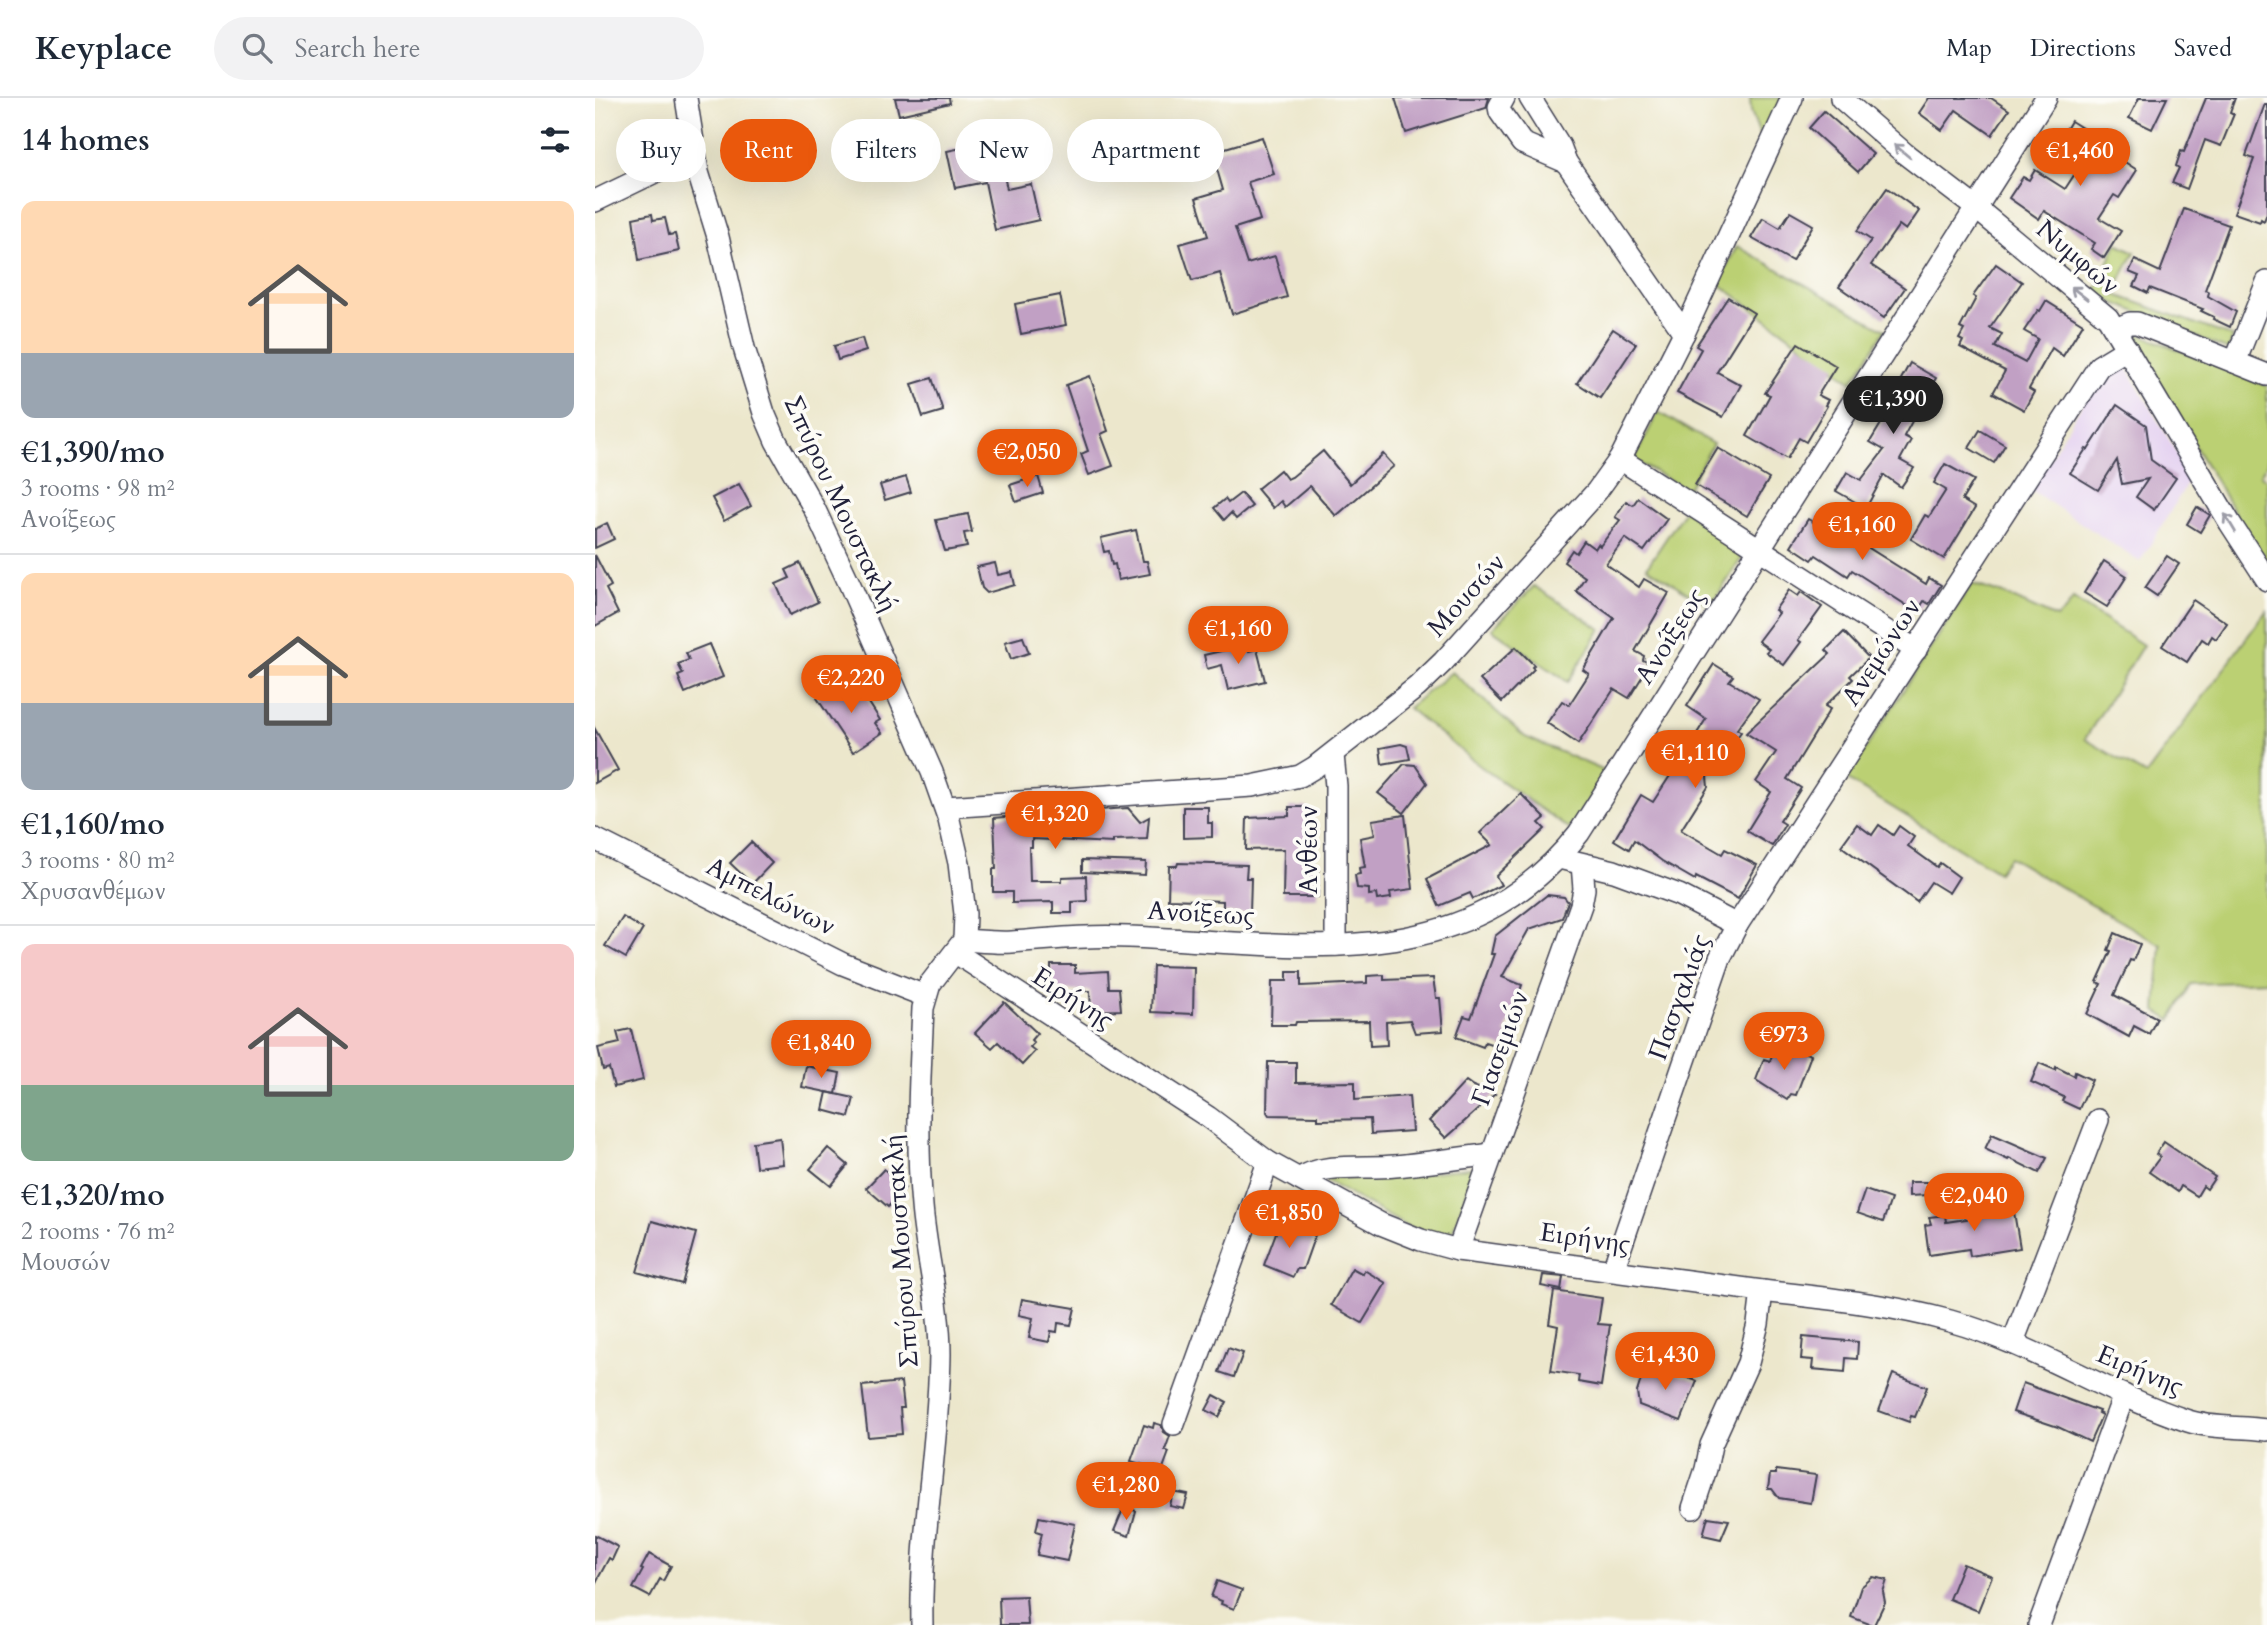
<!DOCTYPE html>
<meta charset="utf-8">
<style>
:root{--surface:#fff;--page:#f2f2f3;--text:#1f2937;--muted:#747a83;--line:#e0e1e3;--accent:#ea580c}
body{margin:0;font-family:Cardo,serif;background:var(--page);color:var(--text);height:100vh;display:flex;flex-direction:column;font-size:26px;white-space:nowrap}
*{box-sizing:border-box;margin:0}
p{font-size:23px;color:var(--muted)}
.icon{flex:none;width:38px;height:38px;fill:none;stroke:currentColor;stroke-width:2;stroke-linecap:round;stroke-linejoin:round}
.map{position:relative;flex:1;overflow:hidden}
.details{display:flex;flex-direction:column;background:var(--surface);width:595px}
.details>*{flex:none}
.guide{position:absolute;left:21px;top:21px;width:665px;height:63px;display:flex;gap:14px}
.price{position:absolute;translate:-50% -60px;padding:0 16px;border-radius:24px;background:var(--accent);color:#fff;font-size:23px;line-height:46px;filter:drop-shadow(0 2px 4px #0008)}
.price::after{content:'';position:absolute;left:50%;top:42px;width:21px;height:16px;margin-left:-10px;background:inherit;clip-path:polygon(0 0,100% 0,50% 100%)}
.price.active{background:#222;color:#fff}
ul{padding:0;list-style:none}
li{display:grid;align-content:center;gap:14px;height:371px;padding:0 21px}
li+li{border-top:2px solid var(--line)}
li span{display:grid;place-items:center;height:217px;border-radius:14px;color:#555}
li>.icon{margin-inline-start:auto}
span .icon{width:126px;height:126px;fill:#fffc;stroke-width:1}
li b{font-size:30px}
h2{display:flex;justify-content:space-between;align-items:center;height:84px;padding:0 21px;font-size:30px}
.pill{padding:0 24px;border-radius:32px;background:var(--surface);box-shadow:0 7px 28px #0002;font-size:24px;line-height:63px}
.pill.active{background:var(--accent);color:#fff}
header{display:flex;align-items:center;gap:42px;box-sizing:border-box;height:98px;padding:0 35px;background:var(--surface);border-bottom:2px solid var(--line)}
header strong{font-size:33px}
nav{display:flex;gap:38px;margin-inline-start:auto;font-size:24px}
.search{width:490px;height:63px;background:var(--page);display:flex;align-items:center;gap:18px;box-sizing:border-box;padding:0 24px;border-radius:38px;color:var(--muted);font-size:26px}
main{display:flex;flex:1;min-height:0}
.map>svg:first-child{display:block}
.built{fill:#e5d3f1}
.green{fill:#bbd073;stroke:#6e7957;stroke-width:2}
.building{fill:#c1a0c4}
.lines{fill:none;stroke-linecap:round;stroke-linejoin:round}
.minor-casing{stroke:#404051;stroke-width:24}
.minor{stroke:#fff;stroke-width:21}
.oneway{stroke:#9c9ca7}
.labels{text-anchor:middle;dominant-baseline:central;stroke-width:7;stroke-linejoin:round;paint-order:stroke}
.street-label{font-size:26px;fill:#22223b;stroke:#fdfcf7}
</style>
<header>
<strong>Keyplace</strong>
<div class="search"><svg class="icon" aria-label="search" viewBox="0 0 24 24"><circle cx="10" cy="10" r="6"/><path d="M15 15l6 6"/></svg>Search here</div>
<nav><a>Map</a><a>Directions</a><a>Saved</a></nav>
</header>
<main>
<section class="details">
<h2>14 homes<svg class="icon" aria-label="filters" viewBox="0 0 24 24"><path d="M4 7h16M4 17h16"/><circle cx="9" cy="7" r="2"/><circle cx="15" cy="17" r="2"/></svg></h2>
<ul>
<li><span style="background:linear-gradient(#ffd9b3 70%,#9aa5b1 0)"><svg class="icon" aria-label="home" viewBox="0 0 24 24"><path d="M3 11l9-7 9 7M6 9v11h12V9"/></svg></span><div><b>€1,390/mo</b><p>3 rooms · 98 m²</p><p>Ανοίξεως</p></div></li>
<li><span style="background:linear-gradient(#ffd9b3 60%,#9aa5b1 0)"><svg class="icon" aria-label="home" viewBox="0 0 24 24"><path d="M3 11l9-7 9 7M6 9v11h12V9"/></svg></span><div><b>€1,160/mo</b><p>3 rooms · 80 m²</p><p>Χρυσανθέμων</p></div></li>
<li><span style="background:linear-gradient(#f6c9c9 65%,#7fa58c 0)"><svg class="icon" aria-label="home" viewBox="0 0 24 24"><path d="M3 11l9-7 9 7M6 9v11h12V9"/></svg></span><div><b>€1,320/mo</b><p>2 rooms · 76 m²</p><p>Μουσών</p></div></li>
</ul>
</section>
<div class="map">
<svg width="1672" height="1527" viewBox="0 0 1672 1527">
<rect width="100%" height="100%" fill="#fdfcf7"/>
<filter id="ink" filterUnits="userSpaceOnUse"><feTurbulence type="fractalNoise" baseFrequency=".0143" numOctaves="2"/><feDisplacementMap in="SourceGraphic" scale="14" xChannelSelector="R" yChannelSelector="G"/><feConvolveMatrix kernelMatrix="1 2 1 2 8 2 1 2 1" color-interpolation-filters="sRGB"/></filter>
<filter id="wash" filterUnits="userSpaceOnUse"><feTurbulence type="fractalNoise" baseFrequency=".00686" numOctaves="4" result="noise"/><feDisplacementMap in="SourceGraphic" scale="28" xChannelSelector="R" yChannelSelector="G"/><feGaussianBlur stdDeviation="1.57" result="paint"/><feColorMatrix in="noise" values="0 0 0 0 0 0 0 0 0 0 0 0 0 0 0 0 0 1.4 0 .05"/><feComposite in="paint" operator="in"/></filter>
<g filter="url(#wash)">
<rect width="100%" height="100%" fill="#ece7cc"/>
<!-- built -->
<polygon class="built" points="1531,268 1596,379 1545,464 1436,392 1500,285"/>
<!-- green -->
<g class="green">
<polygon points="1155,0 1190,0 1168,46 1156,13"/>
<polygon points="1522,145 1540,154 1518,196 1638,239 1633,252 1515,203 1501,192"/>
<polygon points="1142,148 1290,232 1257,284 1123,185"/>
<polygon points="1540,234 1672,288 1672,366 1665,377 1672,382 1672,468 1536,242"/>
<polygon points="1063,314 1118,346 1092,392 1039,362"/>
<polygon points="1090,412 1152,452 1115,509 1052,469"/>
<polygon points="1377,486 1411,497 1461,520 1471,512 1478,501 1548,547 1490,641 1551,677 1672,512 1672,883 1596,886 1576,922 1561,913 1566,847 1414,759 1403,774 1251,681"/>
<polygon points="939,488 1006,531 973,584 897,531"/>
<polygon points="857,574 930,639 1012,674 974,731 889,671 813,610"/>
<polygon points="873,1070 878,1071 879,1074 857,1134 846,1138 813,1129 730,1082 732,1079 779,1081"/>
</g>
<g id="blocks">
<!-- building -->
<g class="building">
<polygon points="300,0 354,0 355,5 304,17"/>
<polygon points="800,0 894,0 891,10 811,35"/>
<polygon points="1334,0 1396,0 1414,12 1397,37 1361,12 1347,32 1324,15"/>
<polygon points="1544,0 1572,0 1557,31 1534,20"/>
<polygon points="1611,0 1640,0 1635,14 1639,16 1626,48 1610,42 1592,91 1577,85 1584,70 1581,68 1586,53 1589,54"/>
<polygon points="1670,6 1672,6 1672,115 1669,123 1666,121 1665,124 1639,115 1659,61 1651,58"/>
<polygon points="1229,13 1278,56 1263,74 1214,30"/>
<polygon points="1476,23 1519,50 1516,55 1542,72 1524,100 1519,97 1504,120 1526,133 1509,160 1496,151 1500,145 1449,113 1444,121 1414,100 1428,79 1434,82 1440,72 1470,91 1485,68 1459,52"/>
<polygon points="667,39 679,76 653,84 665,122 640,130 652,166 680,158 692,199 637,216 625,175 597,183 585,146 613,138 601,100 628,92 617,54"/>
<polygon points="401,43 412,91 436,86 444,122 400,132 390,84 360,90 352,53"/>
<polygon points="1292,90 1324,113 1311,132 1304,127 1276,167 1310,190 1289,220 1244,189 1276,142 1262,133"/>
<polygon points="1589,111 1634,127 1610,192 1614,194 1613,198 1641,214 1635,229 1618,221 1619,219 1606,213 1608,211 1555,190 1553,195 1539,188 1544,178 1534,174 1540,162 1565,174"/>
<polygon points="1195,114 1218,127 1197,163 1156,140 1168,120 1185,130"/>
<polygon points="57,116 58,122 70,120 74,137 80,136 84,153 44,162 38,120"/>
<polygon points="1401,166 1427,184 1395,230 1407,236 1400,249 1430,265 1443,241 1429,233 1443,212 1445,213 1451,203 1488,226 1468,258 1457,250 1434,291 1439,294 1429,312 1398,295 1410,273 1365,249 1368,243 1364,241 1369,232 1365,230 1381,200 1378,198"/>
<polygon points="465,197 471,227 426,236 420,206"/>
<polygon points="1133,199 1159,215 1122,274 1146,287 1128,319 1082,295 1106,251 1101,248"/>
<polygon points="1018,231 1041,246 1005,300 982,285"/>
<polygon points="267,240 271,253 243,262 239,248"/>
<polygon points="1203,245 1241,268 1223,297 1233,302 1230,307 1232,308 1211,344 1204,340 1192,361 1152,338 1175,297 1170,295"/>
<polygon points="1315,265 1341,280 1334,292 1340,295 1327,317 1322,314 1309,338 1316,342 1305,362 1319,370 1306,389 1289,377 1271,410 1241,393 1252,374 1266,382 1289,352 1275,344 1295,311 1287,307 1296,291 1299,294"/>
<polygon points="495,278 513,333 506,336 518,368 494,377 486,356 493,353 471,287"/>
<polygon points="337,280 348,313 328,319 317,286"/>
<polygon points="1522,307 1551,327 1556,362 1581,380 1559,412 1541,399 1553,381 1527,386 1522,362 1503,392 1475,375 1491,351 1493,352"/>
<polygon points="1385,332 1410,347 1399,365 1374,350"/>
<polygon points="1123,350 1174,381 1152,418 1100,387"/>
<polygon points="728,353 755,386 788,356 799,368 741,418 715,388 690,409 686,403 678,410 662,391 685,372 692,381 697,379"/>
<polygon points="1350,366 1379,382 1367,402 1380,410 1349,461 1316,441 1330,417 1334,419 1351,392 1339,385"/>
<polygon points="443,378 448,395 421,404 415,387"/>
<polygon points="311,379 316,394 290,402 285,387"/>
<polygon points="144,386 156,408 129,423 117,400"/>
<polygon points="646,395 657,408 641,421 636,415 629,422 619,410 630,401 633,405"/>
<polygon points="1043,400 1072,421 1049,453 1030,440 1011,466 1044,489 1049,481 1074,495 1040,553 1049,558 1048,562 1055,566 1034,600 1019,591 983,646 952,625 967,603 974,607 994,576 988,572 1019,520 981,493 990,479 969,464 977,452 981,455 989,443 1000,451 1003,446 1005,448 1025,422 1020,419 1031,403 1038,407"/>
<polygon points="1602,409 1615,417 1605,434 1592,426"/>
<polygon points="1224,415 1241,425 1239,428 1331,486 1334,480 1346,487 1334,506 1329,503 1322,514 1257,472 1253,478 1221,457 1217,462 1196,448 1213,421 1218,424"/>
<polygon points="373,416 377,434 369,435 372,449 350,453 341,422"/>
<polygon points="12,425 19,441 0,450 0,431"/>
<polygon points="541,432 548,463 552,463 555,476 523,482 520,466 517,467 514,453 509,454 506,440"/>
<polygon points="0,457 16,488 11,491 23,515 0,528"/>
<polygon points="1572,458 1584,466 1562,498 1550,490"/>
<polygon points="1509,463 1532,478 1512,509 1489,495"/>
<polygon points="205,465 223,504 195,517 181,486 195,480 191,472"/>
<polygon points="400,465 403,477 417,474 420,487 392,495 387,490 382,469"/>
<polygon points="1194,492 1203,498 1206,494 1227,509 1203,542 1206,544 1189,567 1171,554 1174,551 1163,543 1184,515 1180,512"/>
<polygon points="1598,502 1632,525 1621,541 1617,538 1613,545 1607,541 1592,564 1567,548"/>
<polygon points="1249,534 1274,560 1255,578 1258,581 1230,608 1235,611 1192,681 1206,690 1185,723 1190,726 1177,748 1152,733 1176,694 1161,684 1181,654 1151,635 1235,556 1231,552"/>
<polygon points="428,539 434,555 416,561 410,544"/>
<polygon points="114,546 128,579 90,595 83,578 88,576 83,566 94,562 91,555"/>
<polygon points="652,547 654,553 662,551 670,583 633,592 627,567 612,571 609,557"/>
<polygon points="921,549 939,567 937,569 939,571 907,604 885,582"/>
<polygon points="1119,566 1138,578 1134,583 1164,601 1142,631 1146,634 1112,679 1113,689 1086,732 1127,756 1130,751 1162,767 1143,801 1101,779 1100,782 1067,763 1039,742 1034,751 1019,742 1046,697 1058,704 1082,667 1061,651 1069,638 1094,648 1111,621 1092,608"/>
<polygon points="253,580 265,600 269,597 285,622 280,625 287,635 258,654 222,600"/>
<polygon points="0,631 23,672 0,685"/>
<polygon points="806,646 812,648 815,661 787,666 785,650"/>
<polygon points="809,666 820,667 832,685 809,715 783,695"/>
<polygon points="926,696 950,720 944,725 950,731 901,778 906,787 878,801 875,795 844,808 832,781 897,747 885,735"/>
<polygon points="588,709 613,709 613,725 617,725 617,739 588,740"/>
<polygon points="694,709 712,709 712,712 715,712 715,723 720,724 719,771 724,771 723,799 688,799 689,751 651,752 652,720 694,718"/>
<polygon points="533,710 545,724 554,719 552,741 518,742 518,745 437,741 437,749 434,749 435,783 467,783 467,779 491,778 492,803 477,804 477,815 458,815 458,804 417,805 417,794 398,794 398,771 401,771 399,720 477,713 501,715 504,712"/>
<polygon points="810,717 818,791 795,794 796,800 782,802 781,796 774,797 774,791 762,790 760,777 765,776 764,770 770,769 765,740 780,737 777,722"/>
<polygon points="1262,726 1277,737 1284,727 1298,737 1304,728 1319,739 1313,748 1342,769 1345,765 1364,779 1354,795 1336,784 1322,804 1246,748"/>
<polygon points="156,744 177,765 157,786 135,765"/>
<polygon points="487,762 551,764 550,777 487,774"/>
<polygon points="583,765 652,767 651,780 656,780 655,815 628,815 628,803 573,801 574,768 582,768"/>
<polygon points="952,797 969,799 973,804 967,820 934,831 907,879 927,887 910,935 914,936 908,950 890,944 888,949 861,939 869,918 876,920 899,856 896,856 900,838"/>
<polygon points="28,819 48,831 31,860 10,848"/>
<polygon points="1520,835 1545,846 1538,863 1535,862 1519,897 1562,920 1554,936 1539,928 1534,939 1492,916 1506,886 1502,884 1516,853 1513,852"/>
<polygon points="456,867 480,867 480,875 513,873 514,890 524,890 526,912 496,913 495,893 456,893"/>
<polygon points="558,868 599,869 598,916 556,914"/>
<polygon points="692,874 706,874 706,888 772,885 772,878 789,877 789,882 838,880 841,900 845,900 848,933 820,935 815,922 791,924 792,947 775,948 774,923 701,924 700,927 676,927 677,883 692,883"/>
<polygon points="409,904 442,935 436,942 439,945 435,949 440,953 427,967 403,944 397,950 380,935"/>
<polygon points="36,931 48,982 19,989 14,970 8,972 3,950 25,945 22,934"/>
<polygon points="1180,948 1195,954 1197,950 1216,957 1201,997 1196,996 1192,1002 1161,982 1169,961 1175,963"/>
<polygon points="673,964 701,964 701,985 760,984 760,1002 814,998 817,1033 776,1036 775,1021 723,1022 723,1018 674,1017 672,1014"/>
<polygon points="1444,965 1460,972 1461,969 1479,978 1480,974 1497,982 1484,1011 1467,1003 1469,999 1436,984"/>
<polygon points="211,968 245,975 241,996 207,989"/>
<polygon points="871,983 878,988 900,996 851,1040 834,1023"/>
<polygon points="232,994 259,1000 254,1019 228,1012"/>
<polygon points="1397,1036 1452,1060 1444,1075 1414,1060 1413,1062 1390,1051"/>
<polygon points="185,1040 188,1066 161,1069 158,1044"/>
<polygon points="1569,1044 1620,1079 1612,1091 1608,1088 1602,1098 1586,1088 1583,1094 1554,1074 1565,1059 1561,1056"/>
<polygon points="233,1050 253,1067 236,1088 215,1071"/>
<polygon points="289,1071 310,1090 293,1109 271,1090"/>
<polygon points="1314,1084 1332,1084 1333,1097 1314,1098"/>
<polygon points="1270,1092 1296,1101 1288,1124 1262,1115"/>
<polygon points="1418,1108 1425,1150 1375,1158 1374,1151 1334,1157 1330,1127 1336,1126 1334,1119 1350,1117 1351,1124 1378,1120 1377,1115"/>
<polygon points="57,1123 101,1135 87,1186 42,1174"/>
<polygon points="685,1124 720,1137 708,1171 702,1171 698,1179 669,1167"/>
<polygon points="757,1170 768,1176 769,1172 791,1185 767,1225 736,1207"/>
<polygon points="948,1177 968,1179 966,1192 946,1188"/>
<polygon points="959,1193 1007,1200 1003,1226 1015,1227 1006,1288 983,1284 984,1277 956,1273 963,1228 954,1226"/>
<polygon points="427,1201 480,1210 476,1227 463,1225 462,1234 456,1233 454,1244 434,1240 438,1220 424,1217"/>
<polygon points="1208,1239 1263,1244 1262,1261 1251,1260 1250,1274 1217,1271 1218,1262 1206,1261"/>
<polygon points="633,1250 648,1255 639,1279 624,1274"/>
<polygon points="1051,1266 1102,1283 1086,1323 1044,1307 1042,1294"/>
<polygon points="1298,1276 1332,1289 1320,1319 1316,1318 1314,1324 1284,1313"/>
<polygon points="306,1284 309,1310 305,1310 307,1336 273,1339 267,1288"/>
<polygon points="1428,1285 1504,1313 1503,1315 1507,1317 1495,1344 1463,1329 1418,1314"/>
<polygon points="619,1297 632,1304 624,1319 611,1312"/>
<polygon points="559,1325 566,1327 569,1334 575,1338 570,1352 574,1354 567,1373 536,1363 549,1327 558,1330"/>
<polygon points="1181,1372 1221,1377 1216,1405 1184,1400 1177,1391 1173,1391 1175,1376 1181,1376"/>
<polygon points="578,1394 593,1397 589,1411 575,1408"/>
<polygon points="529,1409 541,1413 534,1438 519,1433"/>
<polygon points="444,1419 480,1426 472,1463 442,1457 447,1435 441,1433"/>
<polygon points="1113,1419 1134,1422 1126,1441 1108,1437"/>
<polygon points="0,1437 23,1449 17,1462 14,1460 0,1486"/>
<polygon points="54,1456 76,1468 68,1483 65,1481 55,1499 38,1490 48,1472 46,1471"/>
<polygon points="1368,1466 1397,1478 1383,1513 1354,1501"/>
<polygon points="1278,1479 1292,1482 1288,1494 1290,1504 1279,1527 1277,1527 1256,1519 1266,1489"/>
<polygon points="622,1483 647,1492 639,1511 626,1506 627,1503 616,1499"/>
<polygon points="431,1498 433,1527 405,1527 404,1499"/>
</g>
</g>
</g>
<g filter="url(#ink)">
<use href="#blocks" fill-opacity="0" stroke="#404051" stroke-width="2"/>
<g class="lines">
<!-- minor casing -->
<g class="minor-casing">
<g id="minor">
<path d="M91,0l12,74 20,65 26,111 20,65 12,28 39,69 35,75 82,187 17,48 10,43 6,51 -1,26 -34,44 -7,24c-3,66 -7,133 -1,198 4,50 18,97 18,148 -1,90 -20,180 -18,271"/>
<polyline points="909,0 904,9 905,14 927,45 971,64"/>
<polyline points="935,0 965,48 971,64 1089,235"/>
<polyline points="1246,0 1309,55 1381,110 1513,220 1635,425 1672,482"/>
<polyline points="0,103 99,55"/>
<polyline points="1521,231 1535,225 1542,225 1672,277"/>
<polyline points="1640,264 1672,184"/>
<polyline points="1025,361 1321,552"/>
<polyline points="738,657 741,688 741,847"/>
<polyline points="351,709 657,688 705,678 720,669 822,589 848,564 1002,393 1025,361 1089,235 1197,0"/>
<polyline points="0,741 248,866 330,898"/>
<polyline points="964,760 1019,773 1084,797 1142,827 1125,860 1018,1172"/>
<polyline points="1142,827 1504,268 1532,251"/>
<path d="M369,842c15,1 32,3 48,2 39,-3 77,-7 117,-5 163,6 334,44 450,-104l467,-735"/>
<path d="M361,855l252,164 60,45 113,62 40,16 37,10c101,13 202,28 304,41 63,7 126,13 188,30 83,23 156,73 238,100 25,8 53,5 79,9"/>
<path d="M704,1081c24,-17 66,-10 96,-13 32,-3 65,-8 97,-12"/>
<polyline points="863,1152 986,807 989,791 987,766"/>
<polyline points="1418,1244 1503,1022"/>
<polyline points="579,1326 673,1064"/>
<polyline points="1098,1410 1111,1371 1116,1347 1153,1265 1163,1226 1167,1193"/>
<polyline points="1444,1527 1529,1297"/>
</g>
</g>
<!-- minor -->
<use href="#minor" class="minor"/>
</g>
<!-- one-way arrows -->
<defs><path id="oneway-shaft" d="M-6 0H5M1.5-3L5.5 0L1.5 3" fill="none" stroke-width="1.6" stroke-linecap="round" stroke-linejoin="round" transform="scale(1.75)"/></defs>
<g class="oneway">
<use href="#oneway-shaft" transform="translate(1307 53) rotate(-140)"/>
<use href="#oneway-shaft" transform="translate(1484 195) rotate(-142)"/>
<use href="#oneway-shaft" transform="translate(1635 425) rotate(-121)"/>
</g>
</g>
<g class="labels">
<!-- street labels -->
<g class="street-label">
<text transform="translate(1483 159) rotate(40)">Νυμφών</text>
<text transform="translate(246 406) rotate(65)">Σπύρου Μουστακλή</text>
<text transform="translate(871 497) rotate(-48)">Μουσών</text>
<text transform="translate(1075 538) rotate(-58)">Ανοίξεως</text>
<text transform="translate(1286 554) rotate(-57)">Ανεμώνων</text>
<text transform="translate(713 752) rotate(-90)">Ανθέων</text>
<text transform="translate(176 798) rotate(27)">Αμπελώνων</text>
<text transform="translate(606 815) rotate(3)">Ανοίξεως</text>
<text transform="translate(1084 899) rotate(-70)">Πασχαλιάς</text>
<text transform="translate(478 900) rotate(33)">Ειρήνης</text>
<text transform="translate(905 950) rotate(-70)">Γιασεμιών</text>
<text transform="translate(990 1140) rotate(8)">Ειρήνης</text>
<text transform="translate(306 1153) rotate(-94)">Σπύρου Μουστακλή</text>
<text transform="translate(1545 1272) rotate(23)">Ειρήνης</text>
</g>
</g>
</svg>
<b class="price" style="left:1485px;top:90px">€1,460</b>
<b class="price active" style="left:1298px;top:338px">€1,390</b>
<b class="price" style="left:432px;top:391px">€2,050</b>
<b class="price" style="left:1267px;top:464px">€1,160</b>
<b class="price" style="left:643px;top:568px">€1,160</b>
<b class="price" style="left:256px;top:617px">€2,220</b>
<b class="price" style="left:1100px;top:692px">€1,110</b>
<b class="price" style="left:460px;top:753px">€1,320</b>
<b class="price" style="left:1189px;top:974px">€973</b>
<b class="price" style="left:226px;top:982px">€1,840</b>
<b class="price" style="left:1379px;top:1135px">€2,040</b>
<b class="price" style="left:694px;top:1152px">€1,850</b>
<b class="price" style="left:1070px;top:1294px">€1,430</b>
<b class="price" style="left:531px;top:1424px">€1,280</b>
<div class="guide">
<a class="pill">Buy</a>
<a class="pill active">Rent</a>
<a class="pill">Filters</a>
<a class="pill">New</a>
<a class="pill">Apartment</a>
</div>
</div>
</main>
